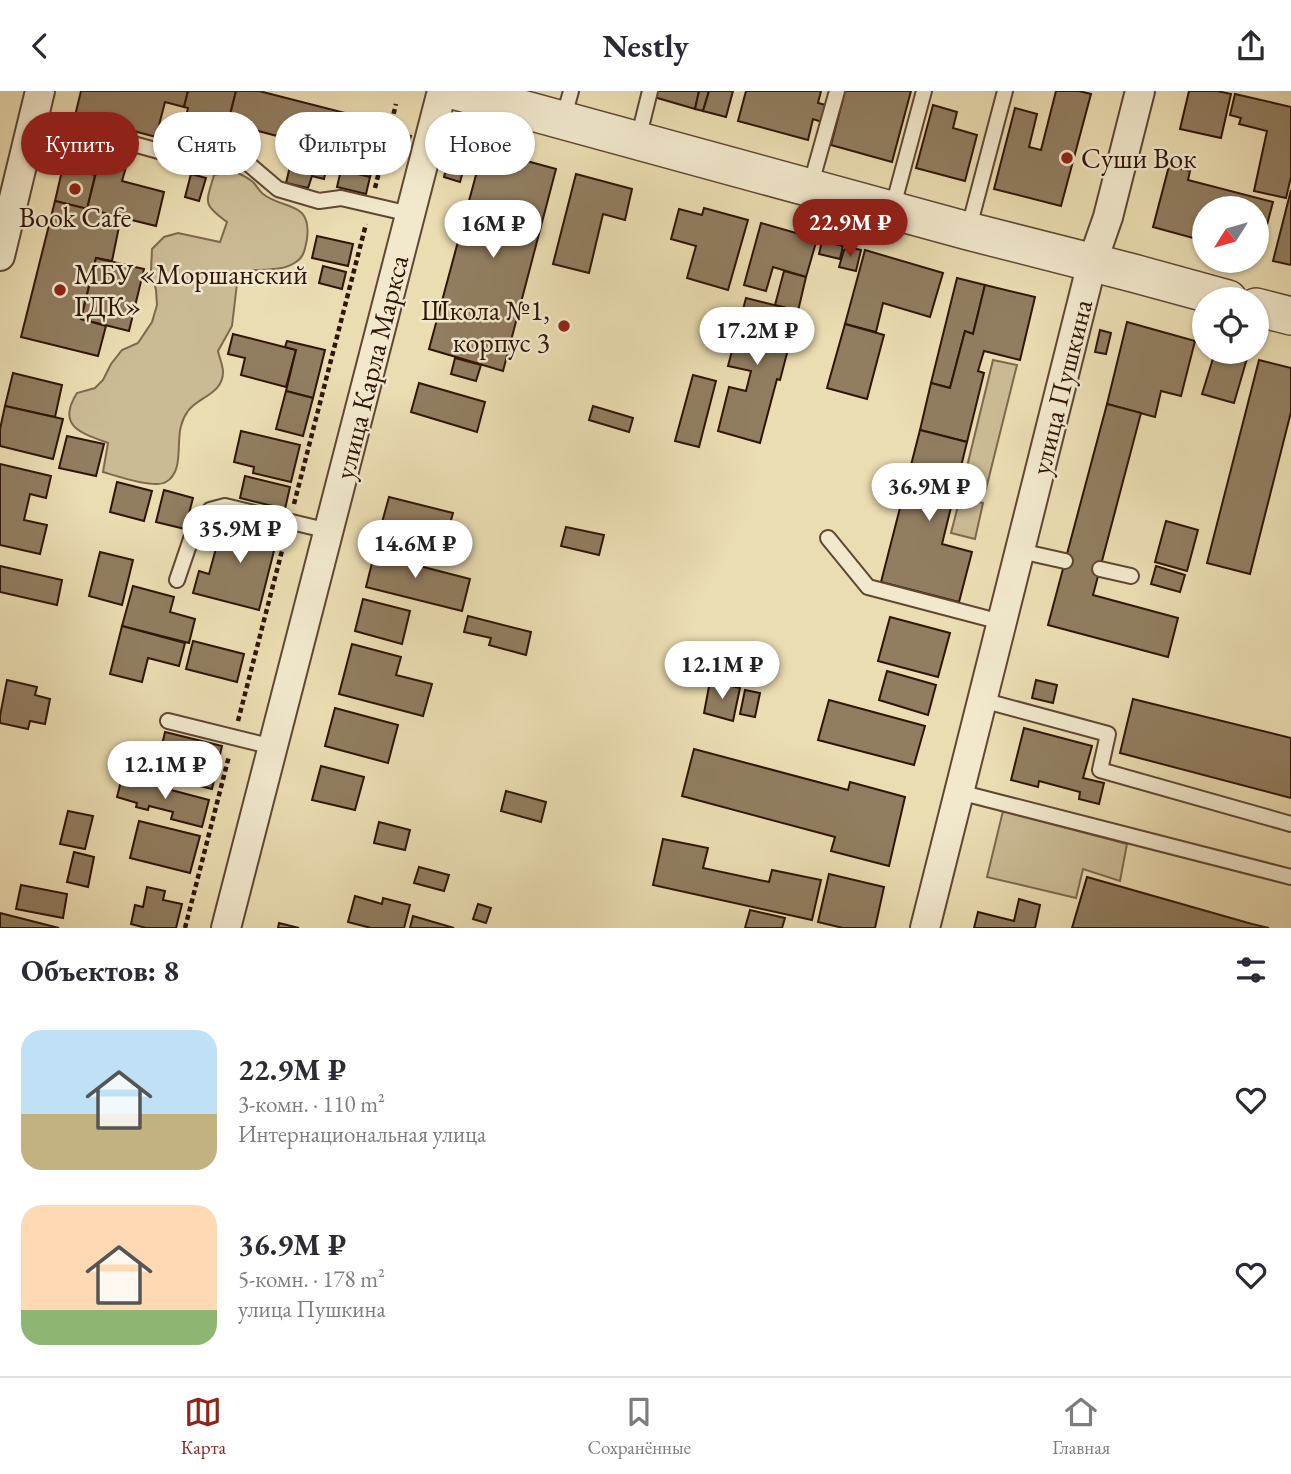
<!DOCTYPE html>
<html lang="ru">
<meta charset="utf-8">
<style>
:root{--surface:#fff;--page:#f2f2f3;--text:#2b2b33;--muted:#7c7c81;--line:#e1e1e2;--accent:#8f2418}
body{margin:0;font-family:"EB Garamond",serif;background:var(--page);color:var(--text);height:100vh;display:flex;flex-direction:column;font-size:26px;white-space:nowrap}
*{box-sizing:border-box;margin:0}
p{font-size:23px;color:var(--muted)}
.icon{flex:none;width:38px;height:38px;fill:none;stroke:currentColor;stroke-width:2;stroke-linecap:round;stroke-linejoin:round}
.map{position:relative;height:837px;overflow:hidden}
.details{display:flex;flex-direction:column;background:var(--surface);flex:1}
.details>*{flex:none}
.top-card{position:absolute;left:21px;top:21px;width:700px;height:63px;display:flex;gap:14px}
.needle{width:46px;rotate:233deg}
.fabs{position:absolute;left:1192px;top:105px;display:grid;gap:14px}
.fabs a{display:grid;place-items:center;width:77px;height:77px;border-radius:50%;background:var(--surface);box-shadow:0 2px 5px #0004;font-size:35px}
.price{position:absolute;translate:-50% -60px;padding:0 16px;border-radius:24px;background:#fff;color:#222;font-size:23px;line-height:46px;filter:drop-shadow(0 2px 4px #0008)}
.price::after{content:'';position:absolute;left:50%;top:42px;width:21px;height:16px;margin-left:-10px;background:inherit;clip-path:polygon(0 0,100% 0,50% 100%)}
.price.active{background:var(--accent);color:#fff}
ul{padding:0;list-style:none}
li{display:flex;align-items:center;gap:21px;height:175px;padding:0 21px}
li span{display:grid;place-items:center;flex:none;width:196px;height:140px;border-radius:21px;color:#555}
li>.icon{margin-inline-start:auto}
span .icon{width:84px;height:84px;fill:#fffc;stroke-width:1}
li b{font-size:30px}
h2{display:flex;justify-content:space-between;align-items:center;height:84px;padding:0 21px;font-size:30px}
.chip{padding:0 24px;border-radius:32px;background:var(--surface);box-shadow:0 2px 5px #0004;font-size:24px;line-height:63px}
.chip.active{background:var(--accent);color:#fff}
header{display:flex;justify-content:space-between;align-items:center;height:91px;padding:0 21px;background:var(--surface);font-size:32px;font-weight:700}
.tab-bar{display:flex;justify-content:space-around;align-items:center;height:98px;border-top:2px solid var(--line);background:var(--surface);font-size:19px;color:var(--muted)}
.tab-bar a{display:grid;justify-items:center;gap:4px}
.tab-bar .active{color:var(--accent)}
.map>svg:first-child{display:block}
.green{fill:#cbbb95;stroke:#7e684e;stroke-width:2}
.building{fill:#917d60;stroke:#301507;stroke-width:2}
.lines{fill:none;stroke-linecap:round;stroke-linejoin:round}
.service-casing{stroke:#5f4732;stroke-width:18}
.minor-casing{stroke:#5f4732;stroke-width:32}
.tertiary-casing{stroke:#5f4732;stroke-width:40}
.path{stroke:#301507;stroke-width:4.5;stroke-dasharray:5 3.5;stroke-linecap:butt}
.service{stroke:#f2e9cd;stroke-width:14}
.minor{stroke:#f2e9cd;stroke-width:28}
.tertiary{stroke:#f2e9cd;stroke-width:37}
.poi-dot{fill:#8f2418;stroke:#f2e9cd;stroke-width:2.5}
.labels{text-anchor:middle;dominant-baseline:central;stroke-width:5;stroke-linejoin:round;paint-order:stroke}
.poi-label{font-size:28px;fill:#301507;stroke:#f2e9cd;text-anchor:start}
.street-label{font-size:28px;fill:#301507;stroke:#f2e9cd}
</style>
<header><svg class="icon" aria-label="back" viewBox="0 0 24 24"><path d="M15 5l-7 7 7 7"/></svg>Nestly<svg class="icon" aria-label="share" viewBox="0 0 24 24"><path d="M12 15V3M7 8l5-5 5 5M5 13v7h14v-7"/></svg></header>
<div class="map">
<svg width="1291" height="837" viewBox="0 0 1291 837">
<rect width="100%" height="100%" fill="#ebddb2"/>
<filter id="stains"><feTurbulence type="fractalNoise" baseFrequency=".00286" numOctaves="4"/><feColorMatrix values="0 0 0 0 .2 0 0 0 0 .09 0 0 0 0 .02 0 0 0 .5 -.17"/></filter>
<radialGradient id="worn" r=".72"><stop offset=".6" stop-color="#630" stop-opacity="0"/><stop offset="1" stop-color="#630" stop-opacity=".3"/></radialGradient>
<!-- green -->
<g class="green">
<path d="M234,80c6,3 13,6 19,11 4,4 6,9 10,12 20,16 49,6 44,45 -2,10 -3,18 -11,23 -19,13 -42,3 -58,13l-6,51 -14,25c1,6 5,14 5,21 0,22 -25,25 -35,39 -3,4 -6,11 -7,15 -5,17 3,46 -15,56 -12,7 -49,-6 -63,-10l5,-29c-27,-10 -52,-17 -31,-50l18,-5 8,-8 8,-16 11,-14 16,-7 14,-21 5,-17 -1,-15 -5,-19 1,-22 12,-12 14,-4 42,9 7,-20c-25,-18 -21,-19 -13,-47z"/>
<polygon points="993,269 1017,274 986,398 963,392"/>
<polygon points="960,407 983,412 975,448 951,442"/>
<polygon points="1003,720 1127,753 1120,790 1083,778 1076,807 987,786"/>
</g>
<!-- building -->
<g class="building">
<polygon points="81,0 188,0 184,16 165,11 156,46 115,35 108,64 68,54"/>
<polygon points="188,0 236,0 223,52 182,42 188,17 184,16"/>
<polygon points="236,0 259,0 384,32 370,86 314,72 319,56 228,32"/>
<polygon points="656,0 699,0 695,18 654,6"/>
<polygon points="699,0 709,0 703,20 695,18"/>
<polygon points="709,0 733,0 726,26 703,20"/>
<polygon points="746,0 821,0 818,12 826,14 822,31 813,28 808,49 738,30"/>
<polygon points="845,0 911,0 892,71 831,54"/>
<polygon points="1056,0 1079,0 1091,3 1061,115 994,98 1015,17 1037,23 1029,56 1041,59"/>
<polygon points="1189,0 1217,0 1231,3 1221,47 1180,38"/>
<polygon points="1235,3 1291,16 1291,86 1286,107 1254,100 1267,40 1239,33 1241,27 1230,24"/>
<polygon points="933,14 957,21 953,37 977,44 965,90 916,77"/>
<polygon points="394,41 411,45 405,64 389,59"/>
<polygon points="296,50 319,56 314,72 327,75 324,88 312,85 308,97 286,92"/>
<polygon points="68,54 94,61 88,82 95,84 87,118 55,110"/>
<polygon points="483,58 556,78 503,280 429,258"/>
<polygon points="450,62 467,66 460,91 444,86"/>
<polygon points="99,70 126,76 122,90 164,101 156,135 87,118"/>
<polygon points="1169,75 1190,80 1188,89 1273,111 1259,164 1256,164 1256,117 1204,117 1204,150 1153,136"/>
<polygon points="341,79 370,86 366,103 337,96"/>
<polygon points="191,83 206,87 199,110 185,106"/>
<polygon points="576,83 632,98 625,129 603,123 589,182 553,173"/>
<polygon points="1291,99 1291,174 1273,170"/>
<polygon points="55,110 121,126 112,170 96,167 81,228 106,235 98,265 21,246"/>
<polygon points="704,117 748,129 728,199 687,187 696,155 671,148 679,118 702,124"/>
<polygon points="761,132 817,148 806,186 773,176 766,200 744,194"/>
<polygon points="317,145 353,153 348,175 312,167"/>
<polygon points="822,150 843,155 840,168 819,163"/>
<polygon points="848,156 861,159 856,180 839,176 844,159"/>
<polygon points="865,159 943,182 930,226 883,212 876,241 845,233"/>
<polygon points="96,167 144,178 129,240 81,228"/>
<polygon points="323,175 346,181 342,198 319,192"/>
<polygon points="784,180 806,186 798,220 775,214"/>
<polygon points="957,187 985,194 973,243 965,240 950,297 931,292"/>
<polygon points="985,194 1035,206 1020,269 984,260 978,280 984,282 967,351 920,339 931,292 950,297 965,240 973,243"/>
<polygon points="746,207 798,220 780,289 777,288 760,352 718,340 729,296 746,300 751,280 728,275"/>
<polygon points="1127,231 1195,250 1181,305 1161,300 1155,326 1107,313"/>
<polygon points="845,233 884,244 867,308 827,297"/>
<polygon points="1100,239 1111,242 1106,263 1095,261"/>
<polygon points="233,243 296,259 286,296 241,284 245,267 228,263"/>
<polygon points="287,250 325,259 313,307 286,300 296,259 285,256"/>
<polygon points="1215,261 1235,261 1248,264 1234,312 1202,303"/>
<polygon points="455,267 481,274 476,290 451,283"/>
<polygon points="1259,269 1291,277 1291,321 1250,483 1207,472"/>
<polygon points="13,282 62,294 55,326 5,315"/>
<polygon points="693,284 716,290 699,356 675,350"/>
<polygon points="419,292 485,311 477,341 411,321"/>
<polygon points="286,300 313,307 303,345 276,338"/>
<polygon points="1107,313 1141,322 1093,504 1178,527 1168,566 1048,534"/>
<polygon points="5,315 63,328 53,368 0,355 0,338"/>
<polygon points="593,315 633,327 629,341 589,329"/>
<polygon points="920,339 967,351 942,453 972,461 959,511 881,491"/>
<polygon points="241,340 300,354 291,391 253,382 254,376 234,371"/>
<polygon points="67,345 104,353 96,385 59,377"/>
<polygon points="0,373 51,385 46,407 30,403 24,429 47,434 40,463 0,454"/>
<polygon points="245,385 290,396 285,418 240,407"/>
<polygon points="117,391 152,400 144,430 110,421"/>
<polygon points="164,399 193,407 185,438 156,431"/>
<polygon points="389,406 453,422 445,451 381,435"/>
<polygon points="231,427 279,440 259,519 193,502 199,480 209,483 221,439 228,440"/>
<polygon points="1166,430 1198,439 1187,480 1155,471"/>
<polygon points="566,436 604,444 599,464 561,455"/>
<polygon points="377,452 411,461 408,472 470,488 462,520 366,496"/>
<polygon points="100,461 133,469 122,514 89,505"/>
<polygon points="0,475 62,489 57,514 0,501"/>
<polygon points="1156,475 1185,484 1180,501 1151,493"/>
<polygon points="133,495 174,506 170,521 195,528 189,552 122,535"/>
<polygon points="363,508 410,520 402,553 355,540"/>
<polygon points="468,525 531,541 526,564 489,554 491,547 464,541"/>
<polygon points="890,526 950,542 938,586 878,570"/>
<polygon points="122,535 185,552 179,575 148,567 142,591 110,583"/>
<polygon points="193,550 244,563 237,591 186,578"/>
<polygon points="352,553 401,566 396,584 432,593 423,625 339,603"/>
<polygon points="887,580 936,594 928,624 879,609"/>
<polygon points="7,589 37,596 35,604 50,608 45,633 30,630 28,638 0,632 0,625"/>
<polygon points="1036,589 1057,594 1053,612 1032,607"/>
<polygon points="710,590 740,597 733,630 704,622"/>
<polygon points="745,599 760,602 755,626 740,623"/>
<polygon points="1133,608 1291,647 1291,707 1120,662"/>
<polygon points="829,609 925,635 914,674 818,649"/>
<polygon points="335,617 398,634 388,672 325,655"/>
<polygon points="1024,637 1092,655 1083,687 1104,692 1099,713 1079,708 1080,701 1039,690 1038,696 1011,689"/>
<polygon points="165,641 222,655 212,698 160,685 163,672 158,671"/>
<polygon points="694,658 848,699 850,691 905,706 889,775 831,760 835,746 682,705"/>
<polygon points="321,675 364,686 355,719 312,709"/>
<polygon points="122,686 209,709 202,736 171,728 173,721 149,715 148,719 136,716 137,712 117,706"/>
<polygon points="506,700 546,711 541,731 501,720"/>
<polygon points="68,720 93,725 85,758 60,753"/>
<polygon points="139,730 200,745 190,782 130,767"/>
<polygon points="379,731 410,739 405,759 374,752"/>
<polygon points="663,748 708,757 703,777 769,791 772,779 821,789 812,829 653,794"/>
<polygon points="74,761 94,766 88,796 67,791"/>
<polygon points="419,776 449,784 444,800 414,792"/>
<polygon points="829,783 884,796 875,837 843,837 818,831"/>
<polygon points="1087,786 1252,833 1269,837 1072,837"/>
<polygon points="21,794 67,803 63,827 16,818"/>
<polygon points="147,796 165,800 163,809 182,813 176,837 146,837 131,833 135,814 143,816"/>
<polygon points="355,805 382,813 383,807 410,814 404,837 371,837 348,831"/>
<polygon points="1019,808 1040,814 1035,837 974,837 978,821 1014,830"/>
<polygon points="478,813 491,817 486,832 473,828"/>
<polygon points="750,819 785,827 782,837 745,837"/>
<polygon points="0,822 59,837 0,837"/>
<polygon points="413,825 454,837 410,837"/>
<polygon points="279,832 299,837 278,837"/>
</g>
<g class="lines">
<!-- service casing -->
<g class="service-casing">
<g id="service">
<polyline points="33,26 72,37"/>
<polyline points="563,29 571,0"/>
<polyline points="112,47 180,66"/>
<polyline points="638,48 650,0"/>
<polyline points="245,70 278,98 319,110 341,107 410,123"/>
<polyline points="810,96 837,0"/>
<polyline points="892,119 924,0"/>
<polyline points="968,140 1005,0"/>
<polyline points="828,447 868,496 1001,531"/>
<polyline points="1020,460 1065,470"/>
<polyline points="1100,478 1131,485"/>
<polyline points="177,489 192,445 210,419 225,415 329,440"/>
<polyline points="982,609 1108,643 1100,679 1291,733"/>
<polyline points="168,630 273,656"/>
<polyline points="959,701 1291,786"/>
</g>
</g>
<!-- minor casing -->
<g class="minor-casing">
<g id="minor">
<polyline points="0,165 40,0"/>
<polyline points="226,837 442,0"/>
<polyline points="925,837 1092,172 1108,126 1140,0"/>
</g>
</g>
<!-- tertiary casing -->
<g class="tertiary-casing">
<g id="tertiary">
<polyline points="456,0 968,140 1133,182 1228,208"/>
<polyline points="1256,216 1291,225"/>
</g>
</g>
<!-- path -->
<g class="path">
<polyline points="375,97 396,13"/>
<polyline points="294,413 366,133"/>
<polyline points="238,630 285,448"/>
<polyline points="185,837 229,665"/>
</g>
<!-- service -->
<use href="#service" class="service"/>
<!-- minor -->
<use href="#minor" class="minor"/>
<!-- tertiary -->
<use href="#tertiary" class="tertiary"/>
</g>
<!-- markers -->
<g class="poi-dot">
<circle cx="1067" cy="67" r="7"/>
<circle cx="75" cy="98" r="7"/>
<circle cx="60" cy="199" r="7"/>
<circle cx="564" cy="235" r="7"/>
</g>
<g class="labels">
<!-- poi labels -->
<g class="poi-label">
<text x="1081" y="67">Суши Вок</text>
<text x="75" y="126" text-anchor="middle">Book Cafe</text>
<text x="74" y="183">МБУ «Моршанский<tspan x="74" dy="32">ГДК»</tspan></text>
<text x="550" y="219" text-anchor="end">Школа №1,<tspan x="550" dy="32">корпус 3</tspan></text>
</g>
<!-- street labels -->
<g class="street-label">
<text transform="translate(371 276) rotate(-76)">улица Карла Маркса</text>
<text transform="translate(1061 296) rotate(-76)">улица Пушкина</text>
</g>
</g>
<rect width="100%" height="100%" filter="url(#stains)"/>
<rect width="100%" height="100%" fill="url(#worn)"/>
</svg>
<div class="fabs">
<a><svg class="needle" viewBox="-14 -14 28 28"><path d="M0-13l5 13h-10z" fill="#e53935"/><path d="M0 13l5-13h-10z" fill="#7c7c81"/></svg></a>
<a><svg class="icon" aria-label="locate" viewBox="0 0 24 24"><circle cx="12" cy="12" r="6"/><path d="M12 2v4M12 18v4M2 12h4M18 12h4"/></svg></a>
</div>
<b class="price active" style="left:850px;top:168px">22.9M ₽</b>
<b class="price" style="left:493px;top:169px">16M ₽</b>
<b class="price" style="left:757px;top:276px">17.2M ₽</b>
<b class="price" style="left:929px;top:432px">36.9M ₽</b>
<b class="price" style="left:240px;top:474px">35.9M ₽</b>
<b class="price" style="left:415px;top:489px">14.6M ₽</b>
<b class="price" style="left:722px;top:610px">12.1M ₽</b>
<b class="price" style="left:165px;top:710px">12.1M ₽</b>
<div class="top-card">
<a class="chip active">Купить</a>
<a class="chip">Снять</a>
<a class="chip">Фильтры</a>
<a class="chip">Новое</a>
</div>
</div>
<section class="details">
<h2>Объектов: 8<svg class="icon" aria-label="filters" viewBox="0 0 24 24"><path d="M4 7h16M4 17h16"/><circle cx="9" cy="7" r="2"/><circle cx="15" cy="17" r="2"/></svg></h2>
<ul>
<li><span style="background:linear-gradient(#bfe0f5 60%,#c2b280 0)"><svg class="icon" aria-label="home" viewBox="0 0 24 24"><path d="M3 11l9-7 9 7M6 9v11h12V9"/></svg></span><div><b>22.9M ₽</b><p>3-комн. · 110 m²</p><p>Интернациональная улица</p></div><svg class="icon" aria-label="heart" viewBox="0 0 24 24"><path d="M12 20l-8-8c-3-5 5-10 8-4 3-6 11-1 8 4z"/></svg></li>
<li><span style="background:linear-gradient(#ffd9b3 75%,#8fb573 0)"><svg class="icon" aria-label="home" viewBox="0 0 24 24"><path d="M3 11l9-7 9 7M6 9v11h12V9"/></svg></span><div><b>36.9M ₽</b><p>5-комн. · 178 m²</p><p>улица Пушкина</p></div><svg class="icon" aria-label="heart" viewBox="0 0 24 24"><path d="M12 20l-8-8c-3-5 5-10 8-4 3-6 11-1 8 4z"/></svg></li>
</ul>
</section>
<nav class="tab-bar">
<a class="active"><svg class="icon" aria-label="map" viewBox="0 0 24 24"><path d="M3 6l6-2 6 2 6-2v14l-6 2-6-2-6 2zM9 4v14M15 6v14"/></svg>Карта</a>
<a><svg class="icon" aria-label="saved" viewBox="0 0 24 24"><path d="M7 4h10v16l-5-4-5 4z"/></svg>Сохранённые</a>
<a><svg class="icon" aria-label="home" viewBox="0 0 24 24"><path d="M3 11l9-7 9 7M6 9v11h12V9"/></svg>Главная</a>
</nav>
